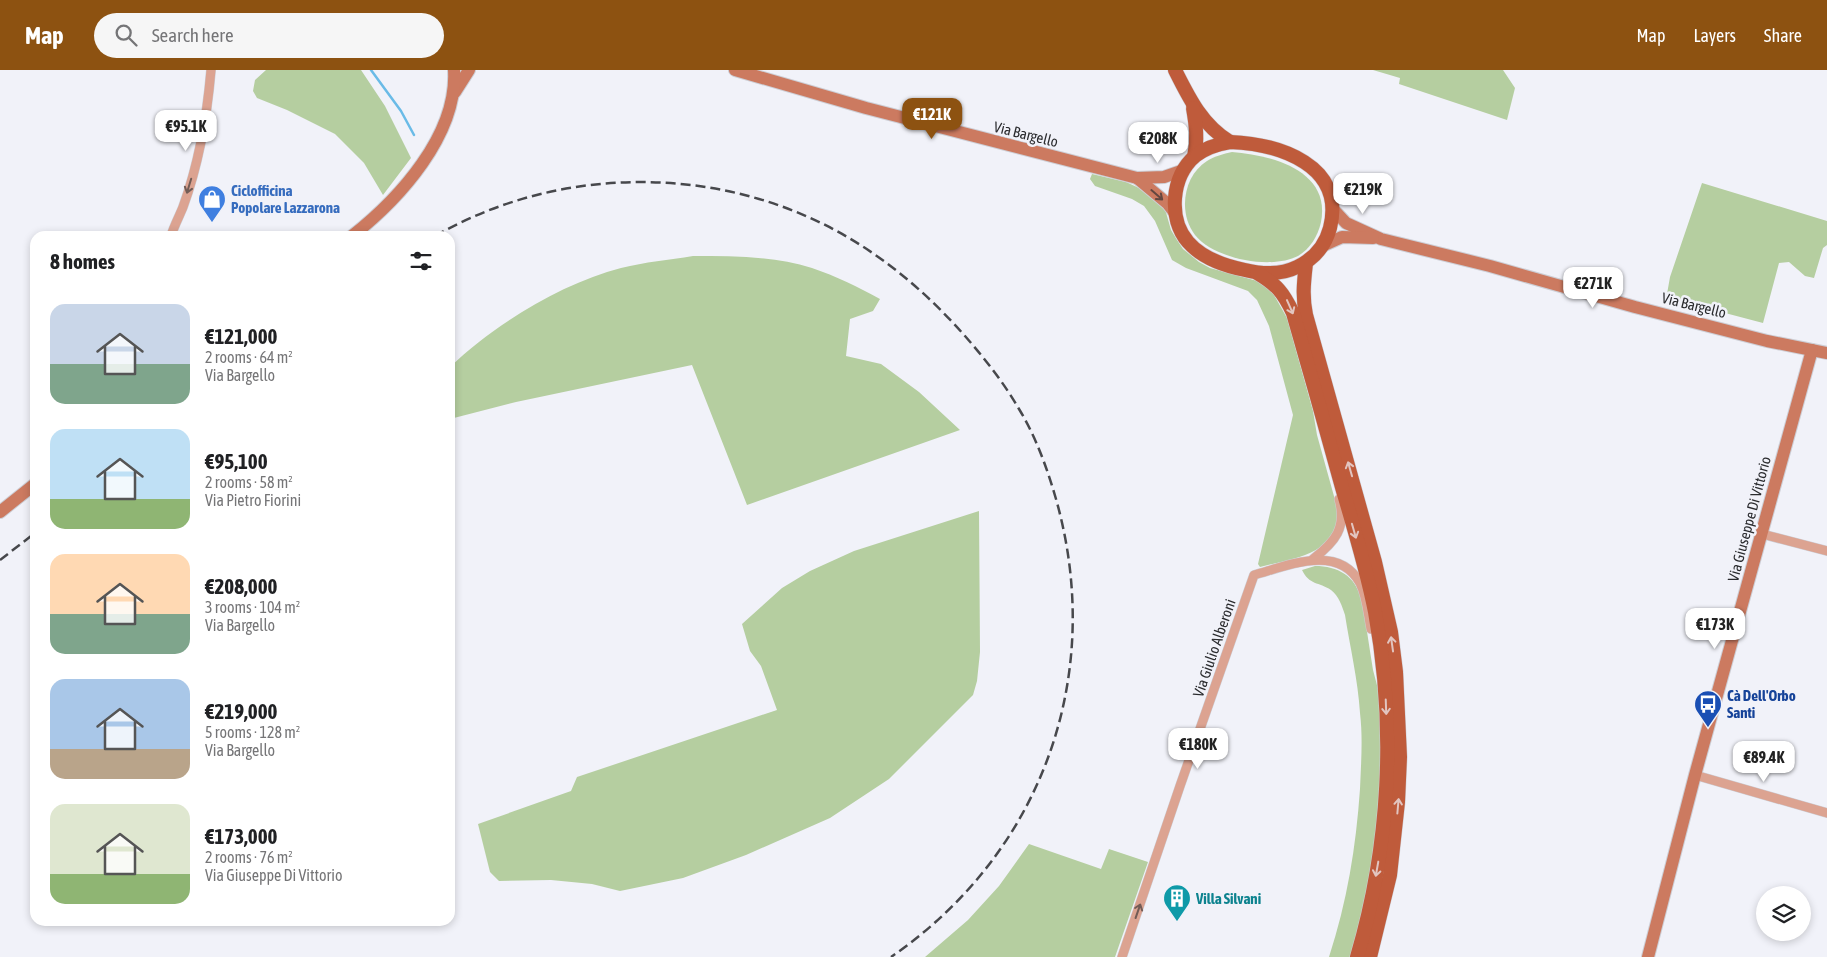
<!DOCTYPE html>
<meta charset="utf-8">
<style>
:root{--surface:#fff;--page:#f6f6f6;--text:#202124;--muted:#757577;--accent:#8d5211}
body{margin:0;font-family:"Asap Condensed",sans-serif;background:var(--page);color:var(--text);height:100vh;display:flex;flex-direction:column;font-size:19px;white-space:nowrap}
*{box-sizing:border-box;margin:0}
p{font-size:16px;color:var(--muted)}
.icon{flex:none;width:28px;height:28px;fill:none;stroke:currentColor;stroke-width:2;stroke-linecap:round;stroke-linejoin:round}
.map{position:relative;flex:1;overflow:hidden}
.details{position:absolute;left:30px;top:161px;width:425px;height:695px;display:flex;flex-direction:column;background:var(--surface);border-radius:15px;box-shadow:0 2px 8px #0003}
.details>*{flex:none}
.tools{position:absolute;left:1756px;top:816px;display:grid;gap:10px}
.tools a{display:grid;place-items:center;width:55px;height:55px;border-radius:50%;background:var(--surface);box-shadow:0 2px 8px #0003;font-size:25px}
.price{position:absolute;translate:-50% -42px;padding:0 11px;border-radius:10px;background:#fff;color:#222;font-size:16px;line-height:32px;filter:drop-shadow(0 1px 2px #0008)}
.price::after{content:'';position:absolute;left:50%;top:30px;width:15px;height:11px;margin-left:-8px;background:inherit;clip-path:polygon(0 0,100% 0,50% 100%)}
.price.on{background:var(--accent);color:#fff}
ul{padding:0;list-style:none}
li{display:flex;align-items:center;gap:15px;height:125px;padding:0 20px}
li span{display:grid;place-items:center;flex:none;width:140px;height:100px;border-radius:15px;color:#555}
li>.icon{margin-inline-start:auto}
span .icon{width:60px;height:60px;fill:#fffc;stroke-width:1}
li b{font-size:21px}
h2{display:flex;justify-content:space-between;align-items:center;height:60px;padding:0 20px;font-size:21px}
header{display:flex;align-items:center;gap:30px;box-sizing:border-box;height:70px;padding:0 25px;background:var(--accent);color:#fff}
header strong{font-size:24px}
nav{display:flex;gap:28px;margin-inline-start:auto;font-size:18px}
.search{width:350px;height:45px;background:var(--page);display:flex;align-items:center;gap:12px;box-sizing:border-box;padding:0 18px;border-radius:28px;color:var(--muted);font-size:19px}
.map>svg:first-child{display:block}
.green{fill:#b5cea0}
.lines{fill:none;stroke-linecap:round;stroke-linejoin:round}
.stream{stroke:#6abbe7;stroke-width:2.5}
.street-casing{stroke:#cdced5;stroke-width:10}
.secondary-casing{stroke:#cdced5;stroke-width:14}
.primary-casing{stroke:#cdced5;stroke-width:15}
.street{stroke:#dca391;stroke-width:9}
.secondary{stroke:#cc7a60;stroke-width:12}
.primary{stroke:#bf5b3b;stroke-width:14}
.rail{stroke:#47484c;stroke-width:2.5;stroke-dasharray:10 5;stroke-linecap:butt}
.oneway{stroke:#725c56}
.oneway2{stroke:#634740}
.oneway3{stroke:#e2c5c0}
.labels{text-anchor:middle;dominant-baseline:central;stroke-width:5;stroke-linejoin:round;paint-order:stroke}
.street-label{font-size:15px;fill:#2b2c2f;stroke:#f1f2f9}
.shop-label{font-size:15px;font-weight:bold;fill:#366cbe;stroke:#f1f2f9;text-anchor:start}
.transit-label{font-size:15px;font-weight:bold;fill:#164399;stroke:#f1f2f9;text-anchor:start}
.culture-label{font-size:15px;font-weight:bold;fill:#0d838f;stroke:#f1f2f9;text-anchor:start}
</style>
<header>
<strong>Map</strong>
<div class="search"><svg class="icon" aria-label="search" viewBox="0 0 24 24"><circle cx="10" cy="10" r="6"/><path d="M15 15l6 6"/></svg>Search here</div>
<nav><a>Map</a><a>Layers</a><a>Share</a></nav>
</header>
<div class="map">
<svg width="1827" height="887" viewBox="0 0 1827 887">
<rect width="100%" height="100%" fill="#f1f2f9"/>
<!-- green -->
<g class="green">
<polygon points="266,0 361,0 385,36 411,88 383,125 364,93 335,64 287,40 257,28 253,21 255,10"/>
<polygon points="1373,0 1503,0 1515,18 1507,50 1399,14 1400,8"/>
<path d="M1232,82c39,3 99,18 89,70 -3,14 -11,27 -23,34 -27,14 -84,3 -103,-21 -17,-22 -12,-59 12,-74 8,-5 16,-7 25,-9z"/>
<path d="M1092,104l34,8 13,6 26,21 6,21 6,10 6,9 16,13 11,6 51,14 13,13 13,23 26,93 4,24 20,72c5,47 -42,51 -77,60l-2,-3 35,-149 -24,-89 -12,-26 -9,-9 -62,-23 -14,-8 -17,-39 -11,-15 -12,-7 -37,-13 -5,-7z"/>
<polygon points="1702,113 1827,151 1827,175 1823,178 1814,208 1805,206 1789,192 1779,193 1763,253 1672,229 1667,224 1670,207"/>
<path d="M693,186c40,0 81,0 119,12 24,8 46,19 68,31l-7,12 -23,8 -4,37 35,8 38,28 41,38 -213,75 -55,-140 -176,37 -66,17v-52c44,-42 112,-84 171,-99 24,-6 48,-8 72,-12z"/>
<polygon points="979,441 980,582 977,611 973,625 889,709 830,748 746,785 683,808 620,821 592,814 551,810 499,811 490,802 478,754 571,721 577,707 777,640 761,596 750,581 742,554 782,518 810,501 854,481"/>
<path d="M1315,496c23,0 40,10 46,32 5,24 8,48 12,72 2,8 5,17 6,26 7,88 -5,176 -28,261h-22c18,-55 27,-110 31,-168 1,-25 3,-51 0,-76 -2,-33 -10,-66 -15,-98 -3,-9 -6,-19 -14,-25 -12,-8 -22,-5 -29,-20z"/>
<polygon points="1029,774 1101,799 1109,779 1148,792 1115,887 925,887 968,850 999,816"/>
</g>
<g class="lines">
<!-- stream -->
<polyline class="stream" points="371,0 401,41 414,65"/>
<!-- street casing -->
<g class="street-casing">
<g id="street">
<path d="M171,166c3,-10 8,-19 12,-29 16,-44 24,-90 28,-137"/>
<polyline points="1762,464 1827,481"/>
<path d="M1313,489c22,-17 34,-31 26,-60"/>
<polyline points="1695,705 1827,743"/>
<path d="M1122,887l58,-171 74,-211c33,-9 84,-32 106,8 7,14 8,31 11,46"/>
</g>
</g>
<!-- secondary casing -->
<g class="secondary-casing">
<g id="secondary">
<polyline points="735,0 866,38 1137,108 1164,107 1184,100"/>
<polyline points="455,22 469,0"/>
<polyline points="1137,108 1168,134 1175,143"/>
<polyline points="1333,139 1346,153 1381,169 1490,196 1635,237 1767,271 1827,283"/>
<path d="M352,166c47,-37 106,-101 102,-166"/>
<polyline points="1322,176 1342,167 1373,168"/>
<polyline points="0,442 35,414"/>
<polyline points="1648,887 1695,705 1812,280"/>
</g>
</g>
<!-- primary casing -->
<g class="primary-casing">
<g id="primary">
<path d="M1175,0c14,28 27,55 55,72"/>
<path d="M1193,38c3,17 5,32 1,49"/>
<path d="M1230,72c49,2 116,23 100,86 -5,19 -16,31 -33,39 -16,8 -35,7 -52,3 -20,-4 -43,-12 -57,-28 -20,-23 -17,-65 7,-86 10,-8 23,-12 35,-14z"/>
<path d="M1306,193c-2,18 -4,33 0,52l69,247 16,70 5,40 4,85 -2,45 -8,73 -20,82"/>
<path d="M1257,203c20,12 26,19 36,40 17,59 34,119 50,178 12,40 24,80 32,121 21,115 15,233 -18,345"/>
</g>
</g>
<!-- street -->
<use href="#street" class="street"/>
<!-- secondary -->
<use href="#secondary" class="secondary"/>
<!-- primary -->
<use href="#primary" class="primary"/>
<!-- rail -->
<g class="rail">
<path d="M435,166c131,-75 300,-72 427,10 39,25 73,56 103,90 20,23 39,47 54,73 17,28 28,59 37,90 50,177 -14,354 -165,458"/>
<polyline points="0,490 35,463"/>
</g>
</g>
<!-- one-way arrows -->
<defs><path id="oneway-shaft" d="M-6 0H5M1.5-3L5.5 0L1.5 3" fill="none" stroke-width="1.6" stroke-linecap="round" stroke-linejoin="round" transform="scale(1.25)"/></defs>
<g class="oneway">
<use href="#oneway-shaft" transform="translate(189 116) rotate(107)"/>
<use href="#oneway-shaft" transform="translate(1138 841) rotate(-71)"/>
</g>
<use class="oneway2" href="#oneway-shaft" transform="translate(1157 125) rotate(41)"/>
<g class="oneway3">
<use href="#oneway-shaft" transform="translate(1290 237) rotate(66)"/>
<use href="#oneway-shaft" transform="translate(1350 399) rotate(-106)"/>
<use href="#oneway-shaft" transform="translate(1354 461) rotate(74)"/>
<use href="#oneway-shaft" transform="translate(1392 574) rotate(-98)"/>
<use href="#oneway-shaft" transform="translate(1386 637) rotate(88)"/>
<use href="#oneway-shaft" transform="translate(1398 736) rotate(-85)"/>
<use href="#oneway-shaft" transform="translate(1377 799) rotate(100)"/>
</g>
<!-- icons -->
<defs>
<g id="shop-pin" transform="scale(1.4375)"><path d="M0 17L-7.5 6A9.5 9.5 0 1 1 7.5 6Z" fill="#3f7fe0" stroke="#f1f2f9"/><path d="M-5-2.5h2.3a2.7 3.5 0 0 1 5.4 0H5L5.5 6h-11ZM-1.5-2.5h3a1.5 2.3 0 0 0-3 0Z" fill="#fff"/></g>
<g id="bus-pin" transform="scale(1.4375)"><path d="M0 17L-7.5 6A9.5 9.5 0 1 1 7.5 6Z" fill="#1a4fb4" stroke="#f1f2f9"/><path d="M-5-6H5V4H4V6H2V4H-2V6H-4V4H-5ZM-3.5-4V0h7V-4ZM-3.5 1.2v1.5H-2V1.2ZM2 1.2v1.5H3.5V1.2Z" fill="#fff"/></g>
<g id="building-pin" transform="scale(1.4375)"><path d="M0 17L-7.5 6A9.5 9.5 0 1 1 7.5 6Z" fill="#0f9aa8" stroke="#f1f2f9"/><path d="M-4-6H4V6H1V3H-1V6H-4ZM-2.5-4.3h1.7v1.8h-1.7ZM.8-4.3h1.7v1.8H.8ZM-2.5-1h1.7V.8h-1.7ZM.8-1h1.7V.8H.8Z" fill="#fff"/></g>
</defs>
<g fill-rule="evenodd">
<use href="#shop-pin" x="212" y="129"/>
<use href="#bus-pin" x="1708" y="634"/>
<use href="#building-pin" x="1177" y="828"/>
</g>
<g class="labels">
<!-- street labels -->
<g class="street-label">
<text transform="translate(1026 64) rotate(14)">Via Bargello</text>
<text transform="translate(1694 235) rotate(14)">Via Bargello</text>
<text transform="translate(1749 449) rotate(-75)">Via Giuseppe Di Vittorio</text>
<text transform="translate(1214 578) rotate(-71)">Via Giulio Alberoni</text>
</g>
<!-- shop labels -->
<g class="shop-label">
<text x="231" y="120">Ciclofficina<tspan x="231" dy="17">Popolare Lazzarona</tspan></text>
</g>
<!-- transit labels -->
<g class="transit-label">
<text x="1727" y="625">Cà Dell'Orbo<tspan x="1727" dy="17">Santi</tspan></text>
</g>
<!-- culture labels -->
<g class="culture-label">
<text x="1196" y="828">Villa Silvani</text>
</g>
</g>
</svg>
<div class="tools">
<a><svg class="icon" aria-label="layers" viewBox="0 0 24 24"><path d="M12 4l9 5-9 5-9-5zM3 14l9 5 9-5"/></svg></a>
</div>
<b class="price on" style="left:932px;top:70px">€121K</b>
<b class="price" style="left:186px;top:82px">€95.1K</b>
<b class="price" style="left:1158px;top:94px">€208K</b>
<b class="price" style="left:1363px;top:145px">€219K</b>
<b class="price" style="left:1593px;top:239px">€271K</b>
<b class="price" style="left:1715px;top:580px">€173K</b>
<b class="price" style="left:1198px;top:700px">€180K</b>
<b class="price" style="left:1764px;top:713px">€89.4K</b>
<section class="details">
<h2>8 homes<svg class="icon" aria-label="filters" viewBox="0 0 24 24"><path d="M4 7h16M4 17h16"/><circle cx="9" cy="7" r="2"/><circle cx="15" cy="17" r="2"/></svg></h2>
<ul>
<li><span style="background:linear-gradient(#c9d6e8 60%,#7fa58c 0)"><svg class="icon" aria-label="home" viewBox="0 0 24 24"><path d="M3 11l9-7 9 7M6 9v11h12V9"/></svg></span><div><b>€121,000</b><p>2 rooms · 64 m²</p><p>Via Bargello</p></div></li>
<li><span style="background:linear-gradient(#bfe0f5 70%,#8fb573 0)"><svg class="icon" aria-label="home" viewBox="0 0 24 24"><path d="M3 11l9-7 9 7M6 9v11h12V9"/></svg></span><div><b>€95,100</b><p>2 rooms · 58 m²</p><p>Via Pietro Fiorini</p></div></li>
<li><span style="background:linear-gradient(#ffd9b3 60%,#7fa58c 0)"><svg class="icon" aria-label="home" viewBox="0 0 24 24"><path d="M3 11l9-7 9 7M6 9v11h12V9"/></svg></span><div><b>€208,000</b><p>3 rooms · 104 m²</p><p>Via Bargello</p></div></li>
<li><span style="background:linear-gradient(#a9c7e8 70%,#b9a48a 0)"><svg class="icon" aria-label="home" viewBox="0 0 24 24"><path d="M3 11l9-7 9 7M6 9v11h12V9"/></svg></span><div><b>€219,000</b><p>5 rooms · 128 m²</p><p>Via Bargello</p></div></li>
<li><span style="background:linear-gradient(#dfe7d0 70%,#8fb573 0)"><svg class="icon" aria-label="home" viewBox="0 0 24 24"><path d="M3 11l9-7 9 7M6 9v11h12V9"/></svg></span><div><b>€173,000</b><p>2 rooms · 76 m²</p><p>Via Giuseppe Di Vittorio</p></div></li>
</ul>
</section>
</div>
